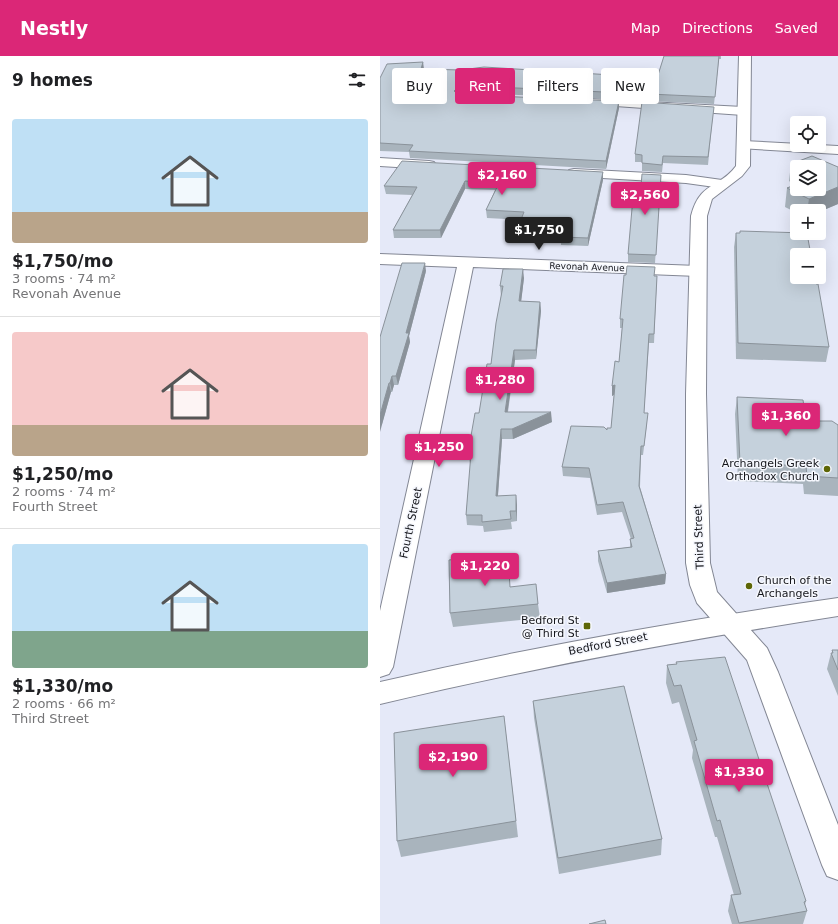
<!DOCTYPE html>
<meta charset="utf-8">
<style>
:root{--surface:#fff;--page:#f6f6f6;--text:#202124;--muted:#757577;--line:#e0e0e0;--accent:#db2777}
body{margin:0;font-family:"DejaVu Sans",sans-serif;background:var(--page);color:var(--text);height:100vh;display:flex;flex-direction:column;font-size:15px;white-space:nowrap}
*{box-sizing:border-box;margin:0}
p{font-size:13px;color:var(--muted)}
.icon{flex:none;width:22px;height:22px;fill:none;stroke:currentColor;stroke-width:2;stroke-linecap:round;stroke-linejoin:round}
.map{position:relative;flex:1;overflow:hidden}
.sheet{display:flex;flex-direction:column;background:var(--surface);width:380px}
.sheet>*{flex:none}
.top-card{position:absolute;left:12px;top:12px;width:380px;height:36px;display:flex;gap:8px}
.controls{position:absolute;left:410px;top:60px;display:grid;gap:8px}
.controls a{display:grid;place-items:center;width:36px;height:36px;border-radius:4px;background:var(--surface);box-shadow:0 4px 16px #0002;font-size:20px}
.price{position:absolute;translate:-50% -34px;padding:0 9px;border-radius:4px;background:var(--accent);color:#fff;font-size:13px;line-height:26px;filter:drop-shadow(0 1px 2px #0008)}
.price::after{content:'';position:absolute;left:50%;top:24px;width:12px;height:9px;margin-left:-6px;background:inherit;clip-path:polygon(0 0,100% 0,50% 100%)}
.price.current{background:#222;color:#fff}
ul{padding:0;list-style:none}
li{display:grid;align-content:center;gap:8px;height:212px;padding:0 12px}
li+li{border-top:1px solid var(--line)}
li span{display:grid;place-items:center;height:124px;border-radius:4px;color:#555}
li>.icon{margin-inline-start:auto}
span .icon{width:72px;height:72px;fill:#fffc;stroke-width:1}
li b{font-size:17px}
h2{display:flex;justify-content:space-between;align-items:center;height:48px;padding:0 12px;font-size:17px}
.tag{padding:0 14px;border-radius:4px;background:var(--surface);box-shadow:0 4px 16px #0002;font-size:14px;line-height:36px}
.tag.current{background:var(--accent);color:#fff}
header{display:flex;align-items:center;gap:24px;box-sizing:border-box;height:56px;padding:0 20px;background:var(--accent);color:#fff}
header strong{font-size:19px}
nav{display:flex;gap:22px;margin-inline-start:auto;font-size:14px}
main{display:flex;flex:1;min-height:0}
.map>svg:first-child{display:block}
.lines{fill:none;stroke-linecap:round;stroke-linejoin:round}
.minor-casing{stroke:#838794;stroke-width:2}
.tertiary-casing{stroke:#838794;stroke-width:2}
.secondary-casing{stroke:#838794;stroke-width:2}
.minor{fill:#fff;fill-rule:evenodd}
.tertiary{fill:#fff;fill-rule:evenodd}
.secondary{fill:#fff;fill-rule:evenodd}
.wall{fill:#a9b4bd;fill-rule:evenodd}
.shaded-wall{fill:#8a929a}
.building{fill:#c5d1dc;stroke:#8a929a}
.poi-dot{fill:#5d6606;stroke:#f5f7fd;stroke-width:1.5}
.labels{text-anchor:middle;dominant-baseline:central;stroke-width:3;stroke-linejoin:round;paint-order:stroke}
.far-street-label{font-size:9px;fill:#15161b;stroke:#f5f7fd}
.poi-label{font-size:11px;fill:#15161b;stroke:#f5f7fd;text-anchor:end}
.street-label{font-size:11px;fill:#15161b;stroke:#f5f7fd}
</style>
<header>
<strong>Nestly</strong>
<nav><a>Map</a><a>Directions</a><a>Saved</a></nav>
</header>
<main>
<section class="sheet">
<h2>9 homes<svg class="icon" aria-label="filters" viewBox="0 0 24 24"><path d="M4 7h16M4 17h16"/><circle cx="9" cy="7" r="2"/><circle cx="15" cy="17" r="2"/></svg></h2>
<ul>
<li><span style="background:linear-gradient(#bfe0f5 75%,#b9a48a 0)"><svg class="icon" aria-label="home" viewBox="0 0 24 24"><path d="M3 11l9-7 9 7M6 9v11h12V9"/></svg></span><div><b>$1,750/mo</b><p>3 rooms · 74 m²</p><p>Revonah Avenue</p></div></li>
<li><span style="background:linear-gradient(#f6c9c9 75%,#b9a48a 0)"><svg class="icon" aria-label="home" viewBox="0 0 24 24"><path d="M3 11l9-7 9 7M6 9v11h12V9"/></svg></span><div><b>$1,250/mo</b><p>2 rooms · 74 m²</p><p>Fourth Street</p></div></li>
<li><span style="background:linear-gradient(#bfe0f5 70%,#7fa58c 0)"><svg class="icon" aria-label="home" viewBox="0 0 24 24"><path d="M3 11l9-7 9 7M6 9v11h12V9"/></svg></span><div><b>$1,330/mo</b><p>2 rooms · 66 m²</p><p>Third Street</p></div></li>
</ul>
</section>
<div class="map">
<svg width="458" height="868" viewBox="0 0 458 868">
<rect width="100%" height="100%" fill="#e5e9f8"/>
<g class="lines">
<!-- minor casing -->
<g class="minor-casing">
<g id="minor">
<path d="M98,33l14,3 5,6c-9,11 -25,9 -37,5l-4,-5 7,-6zM92,40h9l4,2 -9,1 -8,-1z"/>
<polygon points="211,43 363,51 367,52 369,55 367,58 363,59 207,48 205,46 207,44"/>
<polygon points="363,85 458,90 458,98 359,92 357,89 359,86"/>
<polygon points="0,102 49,105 54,106 56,109 54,112 49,113 0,110"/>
<polygon points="194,113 306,119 342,124 347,125 349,128 347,131 342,132 306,127 189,120 187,117 189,114"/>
<polygon points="0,198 318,210 324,212 326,215 324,218 318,220 93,211 13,611 9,618 0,621 0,555 77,211 0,208"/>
</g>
</g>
<!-- tertiary casing -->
<g class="tertiary-casing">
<path id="tertiary" d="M359,0h12l-1,110 -8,10 -30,23 -5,17 -1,178 4,169 7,29 50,56 11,24 60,153v55l-11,-4 -5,-11 -75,-205 -50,-57 -7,-18 -4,-22v-169l5,-178c9,-35 28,-27 45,-50z"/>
</g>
<!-- secondary casing -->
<g class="secondary-casing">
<path id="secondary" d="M458,542v18c-154,24 -307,52 -458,88v-22c152,-35 304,-62 458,-84z"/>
</g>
<!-- minor -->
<use href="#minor" class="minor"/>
<!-- tertiary -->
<use href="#tertiary" class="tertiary"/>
<!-- secondary -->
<use href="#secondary" class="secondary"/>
</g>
<!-- wall -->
<g class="wall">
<polygon points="284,0 341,0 341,3 339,3 334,48 115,38 112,35 98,32 83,35 78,39 83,43 93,45 239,52 226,113 30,102 29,96 0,95 0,22 43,6 43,13 264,21 278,19"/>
<polygon points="333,58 328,109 283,107 282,116 262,115 262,106 255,106 255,98"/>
<path d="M411,108l47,3v37l-19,8v-1h-22v2l-12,-6 2,-19 8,-3 -6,-4zM417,111h22v22h-22z"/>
<polygon points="223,116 223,124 208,190 181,189 181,187 137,184 136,176 141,164 107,162 106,154 115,134 85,133 61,182 14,182 13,174 32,139 6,138 4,130"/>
<polygon points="281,119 275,207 248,206 248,198 261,130"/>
<polygon points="356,177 417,199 449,291 446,306 356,303 354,191"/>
<polygon points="46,215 29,280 30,286 18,329 14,329 12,336 11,336 2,368 0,281"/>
<polygon points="275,220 277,220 274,287 269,287 264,357 267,367 263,399 261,399 260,431 286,518 285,528 227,537 218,505 218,495 250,491 250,483 251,483 242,456 217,459 210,422 183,420 182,411 231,372 234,339 232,340 232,330 239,306 242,272 240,272 240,263"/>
<polygon points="144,222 141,245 160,246 161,255 156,303 135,304 128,356 172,366 133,383 122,383 118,440 137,449 137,465 131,466 132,473 104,476 103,470 87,469 86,459 91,407 90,407 88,397 99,357 111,308 121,240 120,230"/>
<polygon points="357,341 426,365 458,369 458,440 424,438 423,428 358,425 355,358"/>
<polygon points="118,516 130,531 158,548 160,562 73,571 70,557"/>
<polygon points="452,594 458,594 458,640 447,613 451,597 452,597"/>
<polygon points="296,606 426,845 425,849 427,855 423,868 352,868 348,855 351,839 354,839 337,781 335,781 312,702 313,694 299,646 292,648 286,627 287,609 296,608"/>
<polygon points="153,645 282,783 281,799 179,818 154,662"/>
<polygon points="124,660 138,781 21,801 17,785"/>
</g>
<!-- shaded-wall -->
<g class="shaded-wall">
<polygon points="43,6 44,13 41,20 41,13"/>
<polygon points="98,25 98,32 83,35 74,42 74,35 82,28"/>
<polygon points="239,45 239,52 226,113 226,105"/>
<polygon points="223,116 223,124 208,190 208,182"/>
<polygon points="85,125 85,133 61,182 60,174"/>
<polygon points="458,131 458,148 439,156 439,155 427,155 429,143"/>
<polygon points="45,207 46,215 29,280 30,286 18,329 16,320 26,277"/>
<polygon points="143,213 144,222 140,255 139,245"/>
<polygon points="160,246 161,255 156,303 156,294"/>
<polygon points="134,294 135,304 126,366 125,356"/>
<polygon points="12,320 14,329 12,336 10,327"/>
<polygon points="9,327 11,336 0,376 0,359"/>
<polygon points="235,329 235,338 232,340 232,330"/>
<polygon points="171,356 172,366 133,383 132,373"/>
<polygon points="121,373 122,383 117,451 116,440"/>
<polygon points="136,439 137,449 137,465 136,455"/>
<polygon points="286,518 285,528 227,537 227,527"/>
</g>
<!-- building -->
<g class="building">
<polygon points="284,0 339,0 335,41 114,31 112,28 98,25 82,28 74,35 83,43 93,45 104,44 113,40 239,45 226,105 29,95 33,89 0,87 0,22 7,8 43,6 41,13 81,14 104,11 264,21 264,18 278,19"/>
<polygon points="262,46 334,51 328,101 283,100 282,109 262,107 262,99 255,98"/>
<polygon points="432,100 458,111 458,131 429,143 407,132 417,128 417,133 439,133 439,111 418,111 411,108"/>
<polygon points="22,105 223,116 208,182 181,181 182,178 136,176 144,156 106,154 119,127 85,125 60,174 13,174 37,131 4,130"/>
<polygon points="262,118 281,119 276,199 248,198 254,130 261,130"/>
<polygon points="360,175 425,177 425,183 428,183 431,199 417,199 417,221 435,221 436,228 438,228 449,291 358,287 356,177 360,177"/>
<polygon points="22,207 45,207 26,277 29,277 16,320 12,320 10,327 9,327 0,359 0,281"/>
<polygon points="247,210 275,211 274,220 277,220 274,278 269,278 264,357 268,357 264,390 261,390 259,430 286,518 227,527 218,495 252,491 250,483 254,482 243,446 217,449 209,412 182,411 191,370 224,371 227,374 227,372 231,372 235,329 232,330 235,305 239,306 243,263 240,263 244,219 246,219"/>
<polygon points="123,213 143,213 139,245 160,246 156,294 134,294 125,356 171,356 132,373 121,373 116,440 136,439 136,455 130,455 131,463 102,466 102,459 86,459 91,397 88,397 95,357 99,357 107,308 111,308 116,267 123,230 120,230"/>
<polygon points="357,341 423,344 426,365 452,365 458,369 458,422 427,420 426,410 360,407"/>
<polygon points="116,499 117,516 129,515 130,531 156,528 158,548 70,557 69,504"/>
<polygon points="452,594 458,594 458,614 451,597 453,597"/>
<polygon points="345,601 426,845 424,846 427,855 359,867 351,839 361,838 340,764 337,765 314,685 317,684 301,629 294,630 287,609 297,608 296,606"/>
<polygon points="244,630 282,783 178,802 153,645"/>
<polygon points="124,660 136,765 17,785 14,677"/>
<polygon points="225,864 226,868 209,868"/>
</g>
<!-- markers -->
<g class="poi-dot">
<circle cx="447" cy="413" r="4"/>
<circle cx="369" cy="530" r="4"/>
<rect x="203" y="566" width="8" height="8" rx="2"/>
</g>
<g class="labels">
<!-- far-street labels -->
<g class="far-street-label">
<text transform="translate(207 211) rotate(2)">Revonah Avenue</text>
</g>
<!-- poi labels -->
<g class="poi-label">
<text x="439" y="407">Archangels Greek<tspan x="439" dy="13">Orthodox Church</tspan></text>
<text x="377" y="524" text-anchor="start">Church of the<tspan x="377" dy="13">Archangels</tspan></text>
<text x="199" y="564">Bedford St<tspan x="199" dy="13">@ Third St</tspan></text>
</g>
<!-- street labels -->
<g class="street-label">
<text transform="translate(31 467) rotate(-78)">Fourth Street</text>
<text transform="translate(319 481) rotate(-92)">Third Street</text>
<text transform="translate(228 588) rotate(-11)">Bedford Street</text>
</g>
</g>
</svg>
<div class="controls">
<a><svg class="icon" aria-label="locate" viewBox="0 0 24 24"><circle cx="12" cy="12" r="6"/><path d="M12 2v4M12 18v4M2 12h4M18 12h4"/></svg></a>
<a><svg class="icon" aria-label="layers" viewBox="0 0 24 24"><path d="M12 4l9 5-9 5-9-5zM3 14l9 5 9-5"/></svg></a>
<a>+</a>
<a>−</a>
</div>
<b class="price" style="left:122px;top:140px">$2,160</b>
<b class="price" style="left:265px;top:160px">$2,560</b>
<b class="price current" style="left:159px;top:195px">$1,750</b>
<b class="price" style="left:120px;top:345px">$1,280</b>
<b class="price" style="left:406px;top:381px">$1,360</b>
<b class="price" style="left:59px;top:412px">$1,250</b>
<b class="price" style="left:105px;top:531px">$1,220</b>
<b class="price" style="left:73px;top:722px">$2,190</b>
<b class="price" style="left:359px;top:737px">$1,330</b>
<div class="top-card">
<a class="tag">Buy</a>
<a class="tag current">Rent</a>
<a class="tag">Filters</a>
<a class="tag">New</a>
</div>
</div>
</main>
